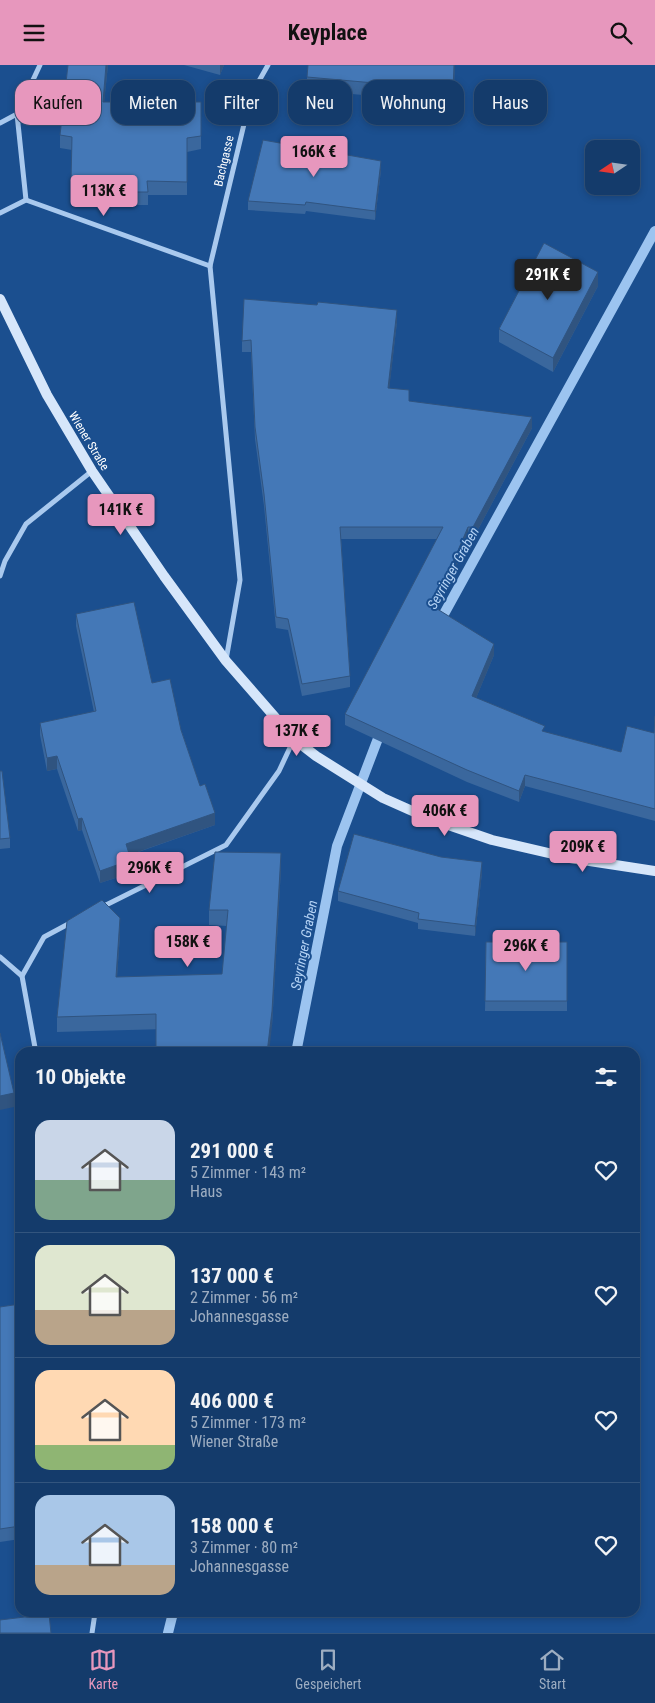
<!DOCTYPE html>
<html lang="de">
<meta charset="utf-8">
<style>
:root{--surface:#143b6b;--page:#214673;--text:#f1f3f6;--muted:#9dadc1;--line:#33557e;--accent:#e797bd}
body{margin:0;font-family:"Roboto Condensed",sans-serif;background:var(--page);color:var(--text);height:100vh;display:flex;flex-direction:column;font-size:19px;white-space:nowrap}
*{box-sizing:border-box;margin:0}
p{font-size:16px;color:var(--muted)}
.icon{flex:none;width:28px;height:28px;fill:none;stroke:currentColor;stroke-width:2;stroke-linecap:round;stroke-linejoin:round}
.map{position:relative;flex:1;overflow:hidden}
.drawer{position:absolute;left:15px;top:982px;width:625px;height:570px;display:flex;flex-direction:column;background:var(--surface);border-radius:15px;box-shadow:0 2px 8px #0003,0 0 0 1px var(--line)}
.drawer>*{flex:none}
.guide{position:absolute;left:15px;top:15px;width:625px;height:45px;display:flex;gap:10px}
.needle{width:32px;rotate:257deg}
.buttons{position:absolute;left:585px;top:75px;display:grid;gap:10px}
.buttons a{display:grid;place-items:center;width:55px;height:55px;border-radius:10px;background:var(--surface);box-shadow:0 2px 8px #0003,0 0 0 1px var(--line);font-size:25px}
.price{position:absolute;translate:-50% -42px;padding:0 11px;border-radius:5px;background:var(--accent);color:#111;font-size:16px;line-height:32px;filter:drop-shadow(0 1px 2px #0008)}
.price::after{content:'';position:absolute;left:50%;top:30px;width:15px;height:11px;margin-left:-8px;background:inherit;clip-path:polygon(0 0,100% 0,50% 100%)}
.price.active{background:#222;color:#fff}
ul{padding:0;list-style:none}
li{display:flex;align-items:center;gap:15px;height:125px;padding:0 20px}
li+li{border-top:1px solid var(--line)}
li span{display:grid;place-items:center;flex:none;width:140px;height:100px;border-radius:15px;color:#555}
li>.icon{margin-inline-start:auto}
span .icon{width:60px;height:60px;fill:#fffc;stroke-width:1}
li b{font-size:21px}
h2{display:flex;justify-content:space-between;align-items:center;height:60px;padding:0 20px;font-size:21px}
.chip{padding:0 18px;border-radius:15px;background:var(--surface);box-shadow:0 2px 8px #0003,0 0 0 1px var(--line);font-size:18px;line-height:45px}
.chip.active{background:var(--accent);color:#111}
header{display:flex;justify-content:space-between;align-items:center;height:65px;padding:0 20px;background:var(--accent);color:#111;font-size:22px;font-weight:700}
.menu{display:flex;justify-content:space-around;align-items:center;height:70px;border-top:1px solid var(--line);background:var(--surface);font-size:14px;color:var(--muted)}
.menu a{display:grid;justify-items:center;gap:2px}
.menu .active{color:var(--accent)}
.map>svg:first-child{display:block}
.lines{fill:none;stroke-linecap:round;stroke-linejoin:round}
.stream{stroke:#9cc4f0;stroke-width:10}
.street{stroke:#a9c9ee;stroke-width:5}
.secondary{stroke:#d6e6fa;stroke-width:10}
.wall{fill:#3a679d}
.shaded-wall{fill:#305480}
.building{fill:#4478b7;stroke:#305480}
.labels{text-anchor:middle;dominant-baseline:central;stroke-width:4;stroke-linejoin:round;paint-order:stroke}
.street-label{font-size:12px;fill:#fff;stroke:#1b4f8f}
.water-label{font-size:14px;font-style:italic;fill:#b5d3f5;stroke:#1b4f8f}
</style>
<header><svg class="icon" aria-label="menu" viewBox="0 0 24 24"><path d="M4 6h16M4 12h16M4 18h16"/></svg>Keyplace<svg class="icon" aria-label="search" viewBox="0 0 24 24"><circle cx="10" cy="10" r="6"/><path d="M15 15l6 6"/></svg></header>
<div class="map">
<svg width="655" height="1568" viewBox="0 0 655 1568">
<rect width="100%" height="100%" fill="#1b4f8f"/>
<g class="lines">
<!-- stream -->
<g class="stream">
<polyline points="439,558 655,166"/>
<polyline points="296,988 337,781 382,663"/>
<polyline points="168,1568 173,1548"/>
</g>
<!-- street -->
<g class="street">
<polyline points="17,49 26,135"/>
<polyline points="0,58 17,49 40,0"/>
<polyline points="0,148 26,135 210,201"/>
<polyline points="0,511 5,496 26,459 92,406"/>
<polyline points="226,595 240,515 210,201 251,30 268,0"/>
<polyline points="102,842 226,780 279,706 294,674"/>
<polyline points="0,892 22,911"/>
<polyline points="36,988 22,911 44,872 72,857"/>
<polyline points="92,1568 95,1548"/>
</g>
<!-- secondary -->
<polyline class="secondary" points="0,234 47,330 92,406 164,511 226,596 294,674 316,691 383,733 428,753 492,775 570,793 655,806"/>
</g>
<!-- wall -->
<g class="wall">
<polygon points="68,0 108,0 104,37 201,37 201,84 187,87 187,130 148,130 148,140 112,140 112,130 71,129 72,85 60,83 60,70"/>
<polygon points="184,0 224,0 220,10"/>
<polygon points="455,0 453,38 307,25 307,12"/>
<polygon points="381,105 375,155 306,146 305,149 248,145 248,136"/>
<polygon points="598,221 553,307 499,277 499,264"/>
<polygon points="397,257 389,323 409,336 532,363 473,474 468,474 438,544 494,590 476,633 545,667 621,687 654,668 655,651 655,756 525,721 519,737 467,717 345,660 345,649 437,474 341,474 350,611 350,622 302,631 288,565 276,563 264,441 255,374 251,287 242,287 242,276"/>
<polygon points="76,549 152,618 181,665 200,721 215,760 130,790 131,808 100,818 82,765 78,766 57,704 47,706 40,670 40,658 94,647 76,561"/>
<polygon points="0,706 10,773 10,783 0,784"/>
<polygon points="281,803 272,961 57,967 57,952 120,869 117,912 222,909 227,861 209,860 209,845"/>
<polygon points="482,807 475,871 418,864 418,858 338,836 338,826"/>
<polygon points="486,877 567,877 567,946 485,946"/>
<polygon points="20,1239 20,1474 0,1477 0,1242"/>
</g>
<!-- shaded-wall -->
<g class="shaded-wall">
<polygon points="106,0 108,0 103,50 103,37"/>
<polygon points="220,0 224,0 220,10"/>
<polygon points="454,0 455,0 455,3 453,38 453,25"/>
<polygon points="381,96 381,105 375,155 375,146"/>
<polygon points="598,207 598,221 553,307 553,293"/>
<polygon points="397,245 397,257 388,335 388,323"/>
<polygon points="532,352 532,363 473,474 473,462"/>
<polygon points="468,462 468,474 434,553 434,542"/>
<polygon points="494,579 494,590 472,643 472,631"/>
<polygon points="57,691 57,704 47,706 47,693"/>
<polygon points="525,710 525,721 519,737 519,726"/>
<polygon points="215,748 215,760 126,791 126,779"/>
<polygon points="82,753 82,765 78,766 78,754"/>
<polygon points="281,788 281,803 272,961 269,988 267,988"/>
<polygon points="131,795 131,808 100,818 100,806"/>
<polygon points="482,797 482,807 475,871 475,861"/>
<polygon points="120,853 120,869 116,927 116,912"/>
<polygon points="14,1028 14,1042 0,1045 0,1031"/>
</g>
<!-- building -->
<g class="building">
<polygon points="68,0 106,0 103,37 201,37 201,71 187,73 187,117 147,116 148,127 112,127 113,117 71,116 72,72 60,70"/>
<polygon points="308,0 454,0 453,25 307,12"/>
<polygon points="263,75 381,96 375,146 306,137 305,140 248,136"/>
<polygon points="544,178 598,207 553,293 499,264"/>
<polygon points="244,234 317,240 318,237 397,245 388,323 409,325 409,336 532,352 473,462 468,462 434,542 494,579 472,631 545,661 542,666 621,687 627,661 654,668 655,651 655,744 525,710 519,726 467,705 345,649 443,462 340,462 350,611 302,619 288,554 276,552 264,429 255,362 251,275 242,276"/>
<polygon points="134,537 152,618 170,614 181,665 200,721 205,719 215,748 126,779 131,795 100,806 82,753 78,754 57,691 47,693 40,658 96,646 76,549"/>
<polygon points="0,706 2,706 10,773 0,774"/>
<polygon points="354,769 441,792 482,797 475,861 418,854 419,848 338,826"/>
<polygon points="215,787 281,788 272,946 267,988 156,988 156,949 57,952 67,856 102,835 120,853 116,912 222,909 228,845 209,845"/>
<polygon points="486,877 567,877 567,936 485,936"/>
<polygon points="0,968 14,1028 0,1031"/>
<polygon points="20,1239 20,1461 0,1464 0,1242"/>
<polygon points="49,1549 51,1568 0,1568 0,1555"/>
</g>
<g class="labels">
<!-- street labels -->
<g class="street-label">
<text transform="translate(224 96) rotate(-77)">Bachgasse</text>
<text transform="translate(89 376) rotate(59)">Wiener Straße</text>
</g>
<!-- water labels -->
<g class="water-label">
<text transform="translate(453 503) rotate(-61)">Seyringer Graben</text>
<text transform="translate(304 880) rotate(-79)">Seyringer Graben</text>
</g>
</g>
</svg>
<div class="buttons">
<a><svg class="needle" viewBox="-14 -14 28 28"><path d="M0-13l5 13h-10z" fill="#e53935"/><path d="M0 13l5-13h-10z" fill="#9dadc1"/></svg></a>
</div>
<b class="price" style="left:314px;top:113px">166K €</b>
<b class="price" style="left:104px;top:152px">113K €</b>
<b class="price active" style="left:548px;top:236px">291K €</b>
<b class="price" style="left:121px;top:471px">141K €</b>
<b class="price" style="left:297px;top:692px">137K €</b>
<b class="price" style="left:445px;top:772px">406K €</b>
<b class="price" style="left:583px;top:808px">209K €</b>
<b class="price" style="left:150px;top:829px">296K €</b>
<b class="price" style="left:188px;top:903px">158K €</b>
<b class="price" style="left:526px;top:907px">296K €</b>
<div class="guide">
<a class="chip active">Kaufen</a>
<a class="chip">Mieten</a>
<a class="chip">Filter</a>
<a class="chip">Neu</a>
<a class="chip">Wohnung</a>
<a class="chip">Haus</a>
</div>
<section class="drawer">
<h2>10 Objekte<svg class="icon" aria-label="filters" viewBox="0 0 24 24"><path d="M4 7h16M4 17h16"/><circle cx="9" cy="7" r="2"/><circle cx="15" cy="17" r="2"/></svg></h2>
<ul>
<li><span style="background:linear-gradient(#c9d6e8 60%,#7fa58c 0)"><svg class="icon" aria-label="home" viewBox="0 0 24 24"><path d="M3 11l9-7 9 7M6 9v11h12V9"/></svg></span><div><b>291 000 €</b><p>5 Zimmer · 143 m²</p><p>Haus</p></div><svg class="icon" aria-label="heart" viewBox="0 0 24 24"><path d="M12 20l-8-8c-3-5 5-10 8-4 3-6 11-1 8 4z"/></svg></li>
<li><span style="background:linear-gradient(#dfe7d0 65%,#b9a48a 0)"><svg class="icon" aria-label="home" viewBox="0 0 24 24"><path d="M3 11l9-7 9 7M6 9v11h12V9"/></svg></span><div><b>137 000 €</b><p>2 Zimmer · 56 m²</p><p>Johannesgasse</p></div><svg class="icon" aria-label="heart" viewBox="0 0 24 24"><path d="M12 20l-8-8c-3-5 5-10 8-4 3-6 11-1 8 4z"/></svg></li>
<li><span style="background:linear-gradient(#ffd9b3 75%,#8fb573 0)"><svg class="icon" aria-label="home" viewBox="0 0 24 24"><path d="M3 11l9-7 9 7M6 9v11h12V9"/></svg></span><div><b>406 000 €</b><p>5 Zimmer · 173 m²</p><p>Wiener Straße</p></div><svg class="icon" aria-label="heart" viewBox="0 0 24 24"><path d="M12 20l-8-8c-3-5 5-10 8-4 3-6 11-1 8 4z"/></svg></li>
<li><span style="background:linear-gradient(#a9c7e8 70%,#b9a48a 0)"><svg class="icon" aria-label="home" viewBox="0 0 24 24"><path d="M3 11l9-7 9 7M6 9v11h12V9"/></svg></span><div><b>158 000 €</b><p>3 Zimmer · 80 m²</p><p>Johannesgasse</p></div><svg class="icon" aria-label="heart" viewBox="0 0 24 24"><path d="M12 20l-8-8c-3-5 5-10 8-4 3-6 11-1 8 4z"/></svg></li>
</ul>
</section>
</div>
<nav class="menu">
<a class="active"><svg class="icon" aria-label="map" viewBox="0 0 24 24"><path d="M3 6l6-2 6 2 6-2v14l-6 2-6-2-6 2zM9 4v14M15 6v14"/></svg>Karte</a>
<a><svg class="icon" aria-label="saved" viewBox="0 0 24 24"><path d="M7 4h10v16l-5-4-5 4z"/></svg>Gespeichert</a>
<a><svg class="icon" aria-label="home" viewBox="0 0 24 24"><path d="M3 11l9-7 9 7M6 9v11h12V9"/></svg>Start</a>
</nav>
